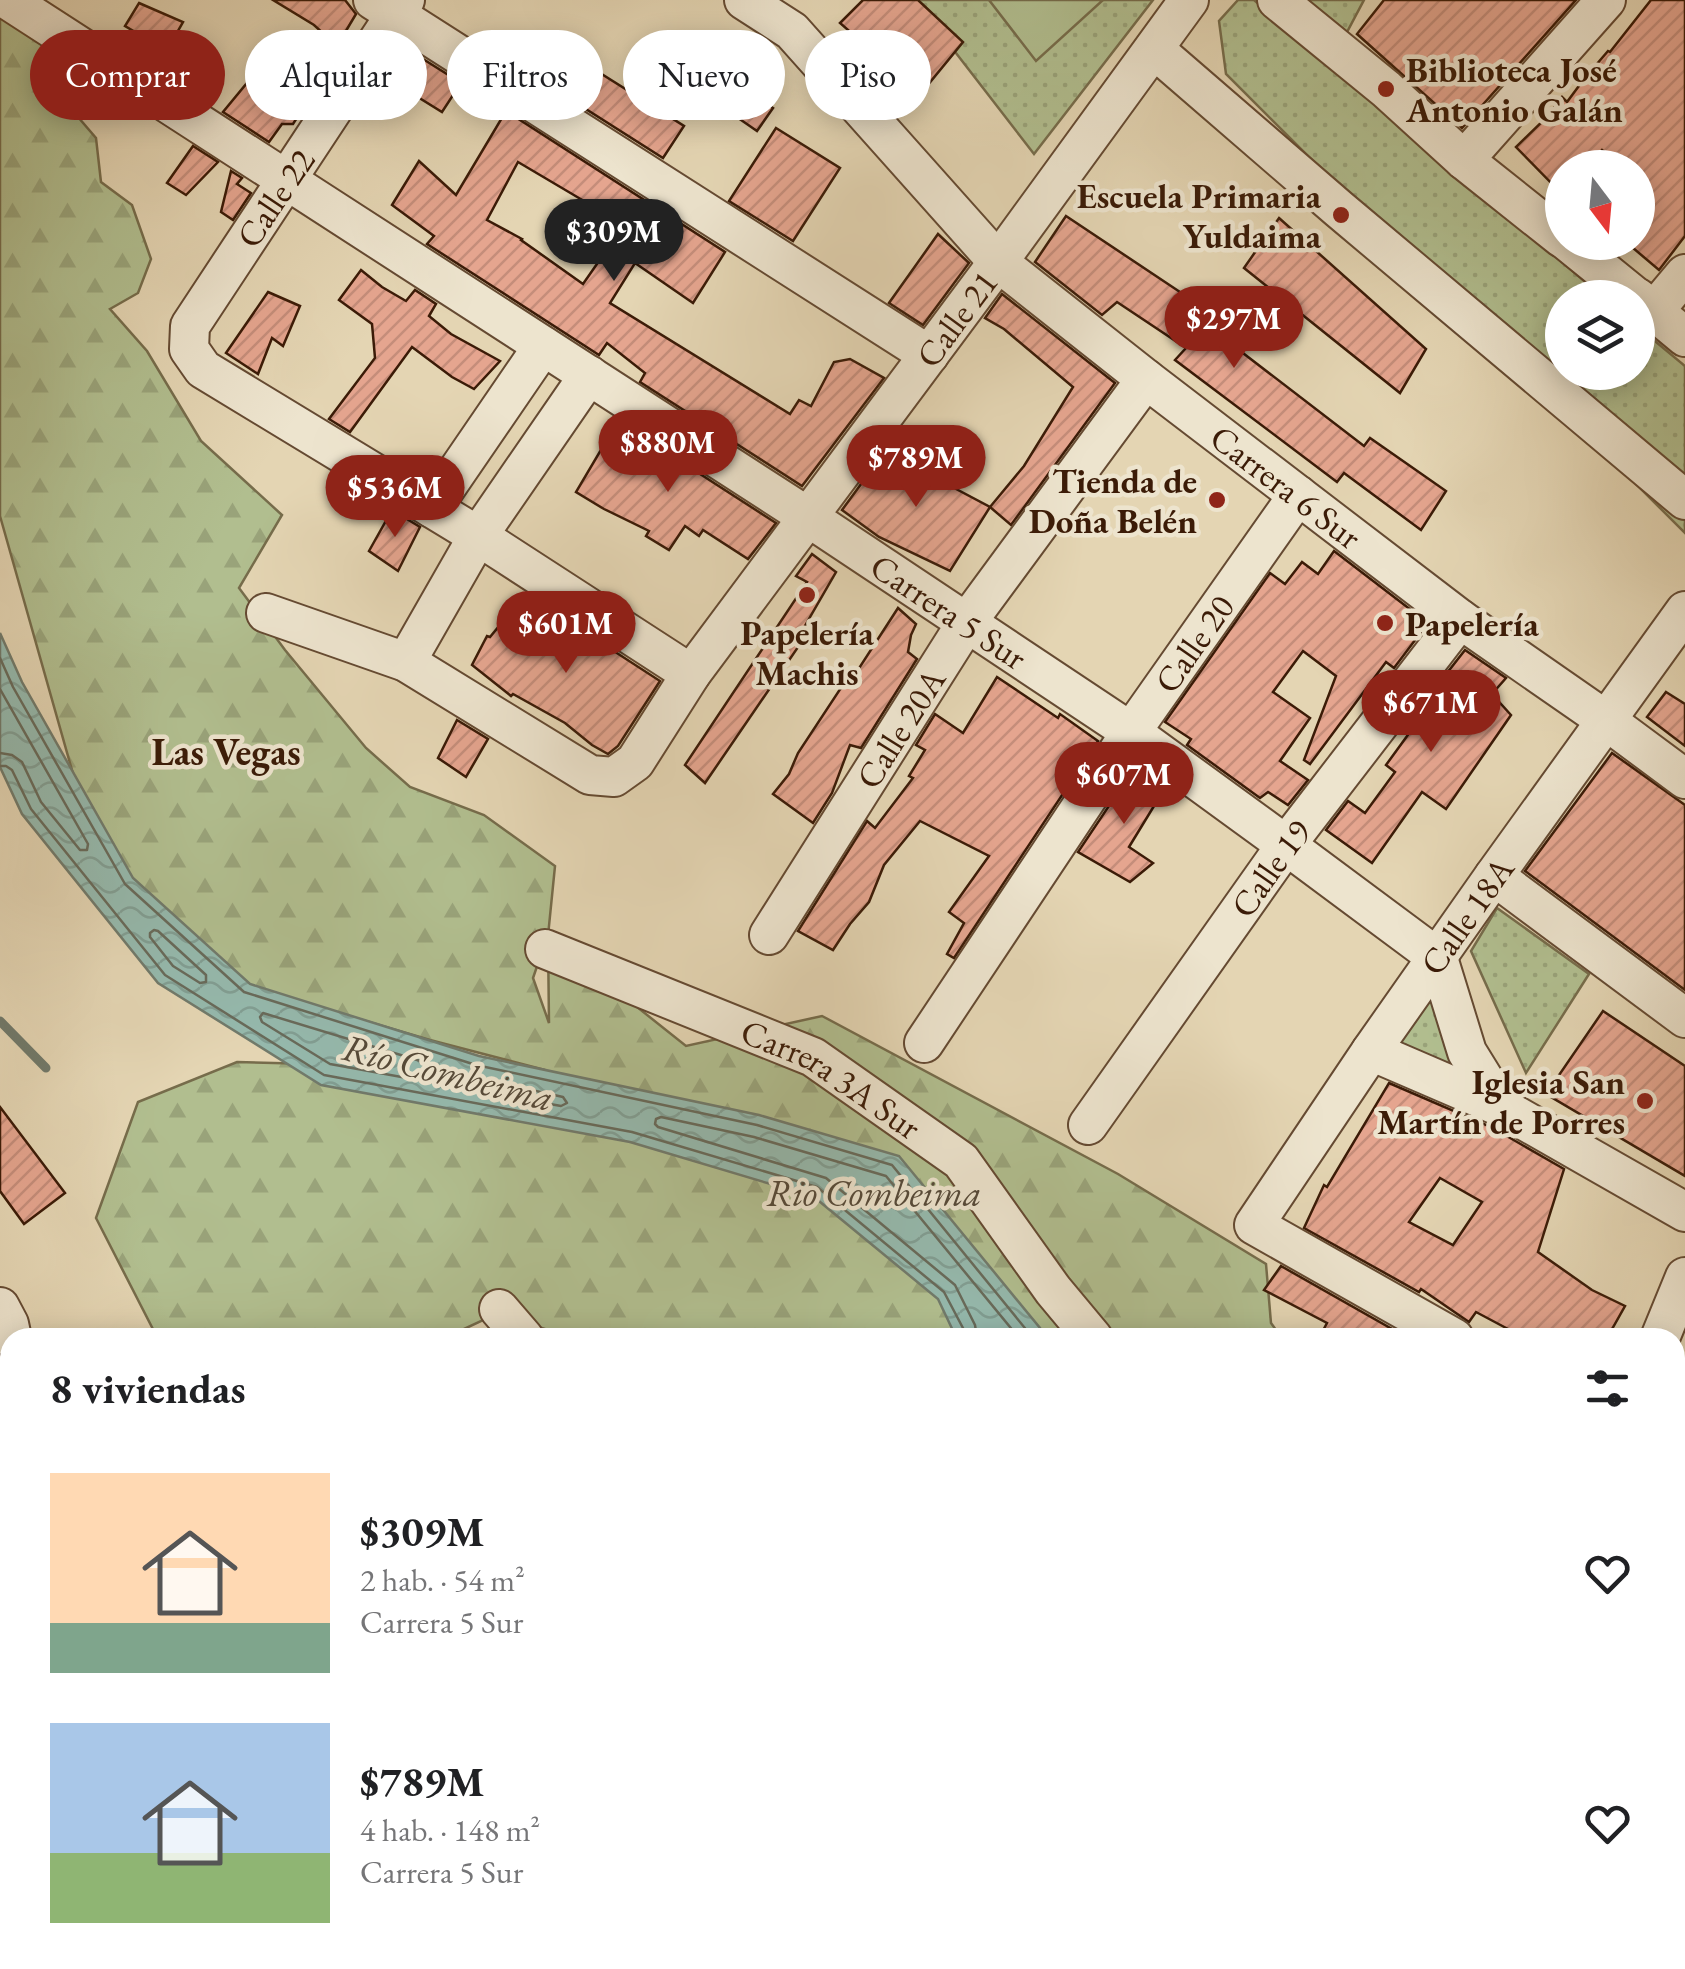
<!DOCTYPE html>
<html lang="es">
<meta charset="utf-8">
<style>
:root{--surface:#fff;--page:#f2f2f2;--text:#202124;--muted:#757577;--accent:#8f2418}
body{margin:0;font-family:"EB Garamond",serif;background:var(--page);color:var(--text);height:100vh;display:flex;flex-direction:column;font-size:38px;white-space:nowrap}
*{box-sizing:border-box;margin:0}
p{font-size:32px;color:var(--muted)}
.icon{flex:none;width:55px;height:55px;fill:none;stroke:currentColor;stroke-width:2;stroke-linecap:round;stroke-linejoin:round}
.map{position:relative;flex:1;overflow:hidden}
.sheet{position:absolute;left:0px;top:1328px;width:1685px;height:642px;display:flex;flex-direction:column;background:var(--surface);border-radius:30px 30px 0 0;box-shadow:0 5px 25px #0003}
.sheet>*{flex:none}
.banner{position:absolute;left:30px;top:30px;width:1000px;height:90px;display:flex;gap:20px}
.needle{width:65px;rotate:164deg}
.fabs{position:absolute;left:1545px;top:150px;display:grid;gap:20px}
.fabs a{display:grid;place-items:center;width:110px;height:110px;border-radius:50%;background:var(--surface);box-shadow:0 5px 25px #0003;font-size:50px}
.price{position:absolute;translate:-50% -85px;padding:0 22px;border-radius:35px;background:var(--accent);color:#fff;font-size:32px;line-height:65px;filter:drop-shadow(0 2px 5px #0008)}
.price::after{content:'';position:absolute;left:50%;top:60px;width:30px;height:22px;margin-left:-15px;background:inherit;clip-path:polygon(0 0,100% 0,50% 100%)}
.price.active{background:#222;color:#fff}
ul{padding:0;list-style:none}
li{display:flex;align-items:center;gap:30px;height:250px;padding:0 50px}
li span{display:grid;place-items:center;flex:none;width:280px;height:200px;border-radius:0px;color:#555}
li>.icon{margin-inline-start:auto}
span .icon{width:120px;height:120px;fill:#fffc;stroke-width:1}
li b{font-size:42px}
h2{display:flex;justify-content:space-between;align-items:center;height:120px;padding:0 50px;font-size:42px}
.chip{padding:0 35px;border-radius:45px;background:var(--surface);box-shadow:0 5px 25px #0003;font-size:35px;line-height:90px}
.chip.active{background:var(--accent);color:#fff}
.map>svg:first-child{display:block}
.green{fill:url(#green-dots);stroke:#766c4b;stroke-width:2.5}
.forest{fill:url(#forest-firs);stroke:#766c4b;stroke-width:2.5;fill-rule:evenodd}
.pitch{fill:#b1be8f;stroke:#766c4b;stroke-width:2.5}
.water{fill:url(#water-waves);stroke:#717a6b;stroke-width:2.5}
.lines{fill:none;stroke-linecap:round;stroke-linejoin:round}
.shore{stroke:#686a5a;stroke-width:2.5}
.stream{stroke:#717a6b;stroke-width:9}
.building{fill:url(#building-hatch);stroke:#3b1b07;stroke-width:2.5;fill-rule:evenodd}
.minor-casing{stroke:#654a32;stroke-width:42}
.minor{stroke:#ede4ce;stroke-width:38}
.poi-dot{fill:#8f2418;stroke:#ede4ce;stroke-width:4}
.labels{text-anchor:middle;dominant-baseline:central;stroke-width:9;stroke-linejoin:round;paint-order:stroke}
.poi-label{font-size:35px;font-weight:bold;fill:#3b1b07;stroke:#ede4ce;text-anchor:end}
.street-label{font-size:35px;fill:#3b1b07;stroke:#ede4ce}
.neighbourhood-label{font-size:38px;font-weight:bold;fill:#3b1b07;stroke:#ede4ce}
.water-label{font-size:38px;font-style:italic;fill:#564a39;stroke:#ede4ce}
</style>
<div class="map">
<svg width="1685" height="1969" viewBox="0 0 1685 1969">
<defs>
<pattern id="green-dots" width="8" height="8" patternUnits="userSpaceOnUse" patternTransform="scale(2.5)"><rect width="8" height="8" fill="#b1be8f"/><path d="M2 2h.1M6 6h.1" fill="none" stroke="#99a37a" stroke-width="1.8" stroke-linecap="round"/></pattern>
<pattern id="forest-firs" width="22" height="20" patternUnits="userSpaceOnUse" patternTransform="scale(2.5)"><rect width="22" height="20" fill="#b1be8f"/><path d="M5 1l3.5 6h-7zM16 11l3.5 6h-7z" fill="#99a37a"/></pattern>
<pattern id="water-waves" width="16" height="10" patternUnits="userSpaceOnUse" patternTransform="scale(2.5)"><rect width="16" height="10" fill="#95b9ad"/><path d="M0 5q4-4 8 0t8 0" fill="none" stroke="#819e93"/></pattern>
<pattern id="building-hatch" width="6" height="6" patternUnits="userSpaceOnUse" patternTransform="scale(2.5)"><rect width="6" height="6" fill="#e5a58f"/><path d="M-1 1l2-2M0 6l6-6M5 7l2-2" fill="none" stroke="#c58d7a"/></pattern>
</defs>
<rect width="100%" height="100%" fill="#e4d5b3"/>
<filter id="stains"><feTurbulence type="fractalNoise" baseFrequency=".002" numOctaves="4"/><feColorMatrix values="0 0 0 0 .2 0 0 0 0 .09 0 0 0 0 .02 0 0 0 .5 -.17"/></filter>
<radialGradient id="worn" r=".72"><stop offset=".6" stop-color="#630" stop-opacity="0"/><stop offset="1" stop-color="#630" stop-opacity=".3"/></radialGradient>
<!-- green -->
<g class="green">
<polygon points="915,0 1153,0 1034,154"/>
<polygon points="1238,0 1254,0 1603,297 1562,298 1562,372 1638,372 1638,327 1685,366 1685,533 1226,74 1219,21"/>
<polygon points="1307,0 1364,0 1347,32"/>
<polygon points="1497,908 1589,974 1526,1073 1471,951"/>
<polygon points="1432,987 1485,1095 1393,1054"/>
</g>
<!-- forest -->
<path class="forest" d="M0,12l43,34 -9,26 19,16 43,50 5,44 31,23 19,54 -13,34 -28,16 37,42 54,90 81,74 -43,73 46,62 81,98 44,39 74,28 71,51 -7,70 138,110 136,-30 296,158 148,90 5,59 10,14 -710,1 -73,-25 -51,24h-290l-61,-119 42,-116 99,-40 308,8 -115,-30 -196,-58 -136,-120 -98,-346zM546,940h2l1,83 -16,-45z"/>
<!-- pitch -->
<polygon class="pitch" points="989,0 1103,0 1036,61"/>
<!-- water -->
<g class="water">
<polygon points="0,633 22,682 133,878 250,984 479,1056 759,1115 899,1156 1040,1328 1044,1337 956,1337 938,1299 814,1197 630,1142 321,1085 158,983 22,814 0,767"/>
<polygon points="1675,1896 1685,1899 1685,1949 1675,1947"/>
</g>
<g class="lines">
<!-- shore -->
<g class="shore">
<polyline points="0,658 13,687 125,884 244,992 476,1065 757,1125 892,1165 1033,1338"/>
<polyline points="0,689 88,844 87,850 80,850 41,802 22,762 12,755 0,753"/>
<polyline points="0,766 6,766 12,770 31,809 165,975 324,1075 632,1132 817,1187 944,1292 964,1330 964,1338"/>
<polygon points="154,930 158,931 206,975 206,982 200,983 173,966 150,937 150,933"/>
<polygon points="263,1013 473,1077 563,1097 567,1103 561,1106 330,1064 262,1022 260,1017"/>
<polyline points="977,1338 975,1325 955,1285 826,1178 658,1127 655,1124 656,1119 661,1117 754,1137 886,1176 1019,1338"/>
</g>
<!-- stream -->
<polyline class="stream" points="0,1021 46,1068"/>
</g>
<!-- building -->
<g class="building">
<polygon points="273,0 345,0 356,14 337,46 314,25"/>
<polygon points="863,0 918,0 963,42 922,92 886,67 888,65 840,23"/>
<polygon points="1384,0 1576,0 1462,128 1357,34"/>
<polygon points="1651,0 1685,0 1685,236 1659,270 1626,242 1638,242 1638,168 1624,168 1602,150 1586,168 1562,168 1562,194 1516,147 1547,117 1562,97 1567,102 1584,79 1608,51 1610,52"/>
<polygon points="139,3 183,22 167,50 153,67 138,57 147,39 125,26"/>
<polygon points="554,44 684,126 663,158 534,76"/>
<polygon points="423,59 461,83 442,112 400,86"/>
<polygon points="261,66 307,102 293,124 282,124 269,142 223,112"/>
<polygon points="730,79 773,108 757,131 715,102"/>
<path d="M506,111l219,141 -32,51 -58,-40 -25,40 180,111 9,-14 12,6 23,-44 16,-3 34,19 -82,108 -162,-104 5,-9 -38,-30 -8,12 -172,-111 7,-8 -42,-31 27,-44 37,34zM518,162l71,42 33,24 -39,56 -62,-44 1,-1 -35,-19z"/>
<polygon points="776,128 840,168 793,241 729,201"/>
<polygon points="193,146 218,162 186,195 167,183"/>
<polygon points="231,171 242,178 237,184 251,193 233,220 221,212"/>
<polygon points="1066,216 1180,292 1174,300 1364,446 1370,438 1446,491 1421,530 1344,473 1337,482 1175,360 1186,348 1117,302 1102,315 1035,262"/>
<polygon points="1279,218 1426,349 1400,393 1244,268"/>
<polygon points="938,234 969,263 923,325 889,303"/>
<polygon points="361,270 382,287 406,301 415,290 436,304 429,316 451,334 500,361 474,389 452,377 412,347 350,432 329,419 375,358 372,324 339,300"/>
<polygon points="268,292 300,306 283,346 272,338 258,374 226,353"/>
<polygon points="1002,294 1115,383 1011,525 990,507 1024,466 1073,387 1004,329 985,318"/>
<polygon points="618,421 776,523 748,559 703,530 699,536 685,526 669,550 646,536 649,531 604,509 576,492"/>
<polygon points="889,446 926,473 990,507 950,571 879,537 842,510"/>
<polygon points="392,510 420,527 398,571 369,551"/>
<polygon points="1334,551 1428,623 1394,668 1386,662 1310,764 1304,760 1336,676 1303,651 1273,692 1310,718 1280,761 1308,780 1288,805 1268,792 1260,798 1187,745 1191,739 1165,722 1270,573 1285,584 1302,562 1318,574"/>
<polygon points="812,554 836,572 802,631 807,634 705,783 685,765 807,582 796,576"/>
<polygon points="523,597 579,639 582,633 603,644 660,681 618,746 608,754 592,745 565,723 513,694 511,696 472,665 487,636 490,637"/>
<polygon points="898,608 916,624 911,635 908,652 917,659 861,748 850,745 832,793 813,823 773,794 789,774 798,753 852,671 856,673"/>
<polygon points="1465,650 1506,678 1492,694 1511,715 1446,809 1422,792 1372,863 1326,830 1348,801 1365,813 1395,772 1386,765 1434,699 1429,696"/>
<polygon points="997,677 1058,718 1060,714 1098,741 954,958 947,954 964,923 949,912 989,856 920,821 884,865 869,902 850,924 833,950 798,931 867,821 875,828 913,778 909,776 925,750 916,745 935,714 963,733"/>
<polygon points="1666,692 1685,704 1685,746 1647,717"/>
<polygon points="457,720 488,739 466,777 438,758"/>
<polygon points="1612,753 1685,805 1685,990 1525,871"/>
<polygon points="1137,764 1165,788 1129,847 1153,863 1130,882 1078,852"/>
<polygon points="1603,1011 1685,1066 1685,1176 1546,1094"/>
<path d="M1389,1083l102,44 73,42 -26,83 54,38 33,16 -18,32h-82l-49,-26 -7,10 -48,-33 -2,3 -115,-64 20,-43 3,2zM1440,1178l42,24 -29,43 -44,-23z"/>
<polygon points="0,1107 65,1193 24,1224 0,1191"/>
<polygon points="1281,1266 1399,1333 1396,1338 1319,1338 1327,1323 1264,1290"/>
</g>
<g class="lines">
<!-- minor casing -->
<g class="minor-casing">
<g id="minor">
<path id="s1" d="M8,0l800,517 323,215 155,113 152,113 29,94 34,55"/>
<polyline points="373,0 929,355"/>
<polyline points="405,0 190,326 189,349 203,369 478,536 691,674"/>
<path id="s2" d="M744,0l48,31 206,231 148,117 314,240 147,102 78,58"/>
<polyline points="1277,0 1386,89 1464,160 1562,238"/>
<polyline points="1154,49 1339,209 1685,500"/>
<polyline points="1464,160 1606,0"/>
<polyline points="1568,242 1637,298"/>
<polyline points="1638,298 1685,337"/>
<polyline points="1654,311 1685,274"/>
<polyline points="432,508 543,346"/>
<path id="s3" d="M266,613l140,49 184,113 24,2 21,-15 56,-88 307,-412 191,-262"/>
<polyline points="406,662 478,536 589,375"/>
<polyline points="1494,876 1685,1018"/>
<path id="s4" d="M769,935l198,-313 179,-243"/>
<path id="s5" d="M545,949l268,108 148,104 92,129 40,48"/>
<path id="s6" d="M924,1043l207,-311 167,-237"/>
<polyline points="1371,1051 1501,1107 1685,1212"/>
<path id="s7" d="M1088,1125l198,-280 174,-226"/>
<polyline points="0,1307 9,1324 12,1338"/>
<polyline points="499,1309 524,1338"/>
<path id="s8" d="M1454,1338l-200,-113 117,-174 123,-175 191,-265"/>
<polyline points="1660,1338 1685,1277"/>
<polyline points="0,1418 10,1415"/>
<polyline points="0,1659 10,1678"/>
<polyline points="1675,1825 1678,1823 1685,1806"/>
<polyline points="0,1949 10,1952"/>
<polyline points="40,1960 73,1969"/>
<polyline points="163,1960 168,1969"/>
<polyline points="1019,1960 1069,1968"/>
<polyline points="1497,1960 1521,1969"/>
<polyline points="642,1969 647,1960"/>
<polyline points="851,1969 855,1960"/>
<polyline points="1257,1969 1260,1960"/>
<polyline points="1384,1969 1387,1960"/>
</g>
</g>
<!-- minor -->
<use href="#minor" class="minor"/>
</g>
<!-- markers -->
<g class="poi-dot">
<circle cx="1386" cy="89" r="10"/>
<circle cx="1341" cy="215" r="10"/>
<circle cx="1217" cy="500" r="10"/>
<circle cx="807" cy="595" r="10"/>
<circle cx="1385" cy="623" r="10"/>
<circle cx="1645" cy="1101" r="10"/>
</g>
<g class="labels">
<!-- poi labels -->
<g class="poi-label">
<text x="1406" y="69" text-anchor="start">Biblioteca José<tspan x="1406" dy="40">Antonio Galán</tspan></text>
<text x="1321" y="195">Escuela Primaria<tspan x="1321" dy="40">Yuldaima</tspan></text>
<text x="1197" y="480">Tienda de<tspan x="1197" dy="40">Doña Belén</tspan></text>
<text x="1405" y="623" text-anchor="start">Papelería</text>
<text x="807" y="632" text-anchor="middle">Papelería<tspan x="807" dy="40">Machis</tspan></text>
<text x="1625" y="1081">Iglesia San<tspan x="1625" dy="40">Martín de Porres</tspan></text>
</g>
<!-- street labels -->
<g class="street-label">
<text transform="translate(275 198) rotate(-56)">Calle 22</text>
<text stroke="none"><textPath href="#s3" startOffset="962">Calle 21</textPath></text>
<text stroke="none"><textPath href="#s2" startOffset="732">Carrera 6 Sur</textPath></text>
<text stroke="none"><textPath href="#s1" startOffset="1122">Carrera 5 Sur</textPath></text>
<text stroke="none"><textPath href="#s6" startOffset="482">Calle 20</textPath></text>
<text stroke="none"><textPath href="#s4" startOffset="245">Calle 20A</textPath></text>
<text stroke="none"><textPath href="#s7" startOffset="315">Calle 19</textPath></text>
<text stroke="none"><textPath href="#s8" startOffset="605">Calle 18A</textPath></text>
<text stroke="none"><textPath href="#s5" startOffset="315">Carrera 3A Sur</textPath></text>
</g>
<!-- neighbourhood labels -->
<g class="neighbourhood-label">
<text x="226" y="751">Las Vegas</text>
</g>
<!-- water labels -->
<g class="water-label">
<text transform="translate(448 1072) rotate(14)">Río Combeima</text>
<text x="874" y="1192">Rio Combeima</text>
</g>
</g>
<rect width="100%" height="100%" filter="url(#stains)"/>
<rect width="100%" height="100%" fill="url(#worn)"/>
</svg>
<div class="fabs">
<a><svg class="needle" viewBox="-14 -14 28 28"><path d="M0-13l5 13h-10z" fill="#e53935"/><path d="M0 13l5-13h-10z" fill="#757577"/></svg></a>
<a><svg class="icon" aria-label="layers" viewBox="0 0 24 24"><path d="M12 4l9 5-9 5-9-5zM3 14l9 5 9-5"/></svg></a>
</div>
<b class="price active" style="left:614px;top:284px">$309M</b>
<b class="price" style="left:1234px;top:371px">$297M</b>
<b class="price" style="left:668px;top:495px">$880M</b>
<b class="price" style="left:916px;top:510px">$789M</b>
<b class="price" style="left:395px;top:540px">$536M</b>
<b class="price" style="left:566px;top:676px">$601M</b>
<b class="price" style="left:1431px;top:755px">$671M</b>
<b class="price" style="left:1124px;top:827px">$607M</b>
<div class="banner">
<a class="chip active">Comprar</a>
<a class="chip">Alquilar</a>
<a class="chip">Filtros</a>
<a class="chip">Nuevo</a>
<a class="chip">Piso</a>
</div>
<section class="sheet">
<h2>8 viviendas<svg class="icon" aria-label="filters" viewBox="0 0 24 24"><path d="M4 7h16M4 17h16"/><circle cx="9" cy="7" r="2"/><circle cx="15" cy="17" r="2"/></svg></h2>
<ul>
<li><span style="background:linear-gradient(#ffd9b3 75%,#7fa58c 0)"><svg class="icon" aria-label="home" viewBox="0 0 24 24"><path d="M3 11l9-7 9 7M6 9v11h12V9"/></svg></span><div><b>$309M</b><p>2 hab. · 54 m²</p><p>Carrera 5 Sur</p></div><svg class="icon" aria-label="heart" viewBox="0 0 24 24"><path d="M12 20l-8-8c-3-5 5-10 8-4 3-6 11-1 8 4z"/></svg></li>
<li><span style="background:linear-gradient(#a9c7e8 65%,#8fb573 0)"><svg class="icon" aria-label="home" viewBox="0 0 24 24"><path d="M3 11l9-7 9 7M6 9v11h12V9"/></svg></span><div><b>$789M</b><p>4 hab. · 148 m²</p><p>Carrera 5 Sur</p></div><svg class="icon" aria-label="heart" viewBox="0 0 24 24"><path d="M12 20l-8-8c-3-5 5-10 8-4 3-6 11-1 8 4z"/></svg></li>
</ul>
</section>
</div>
